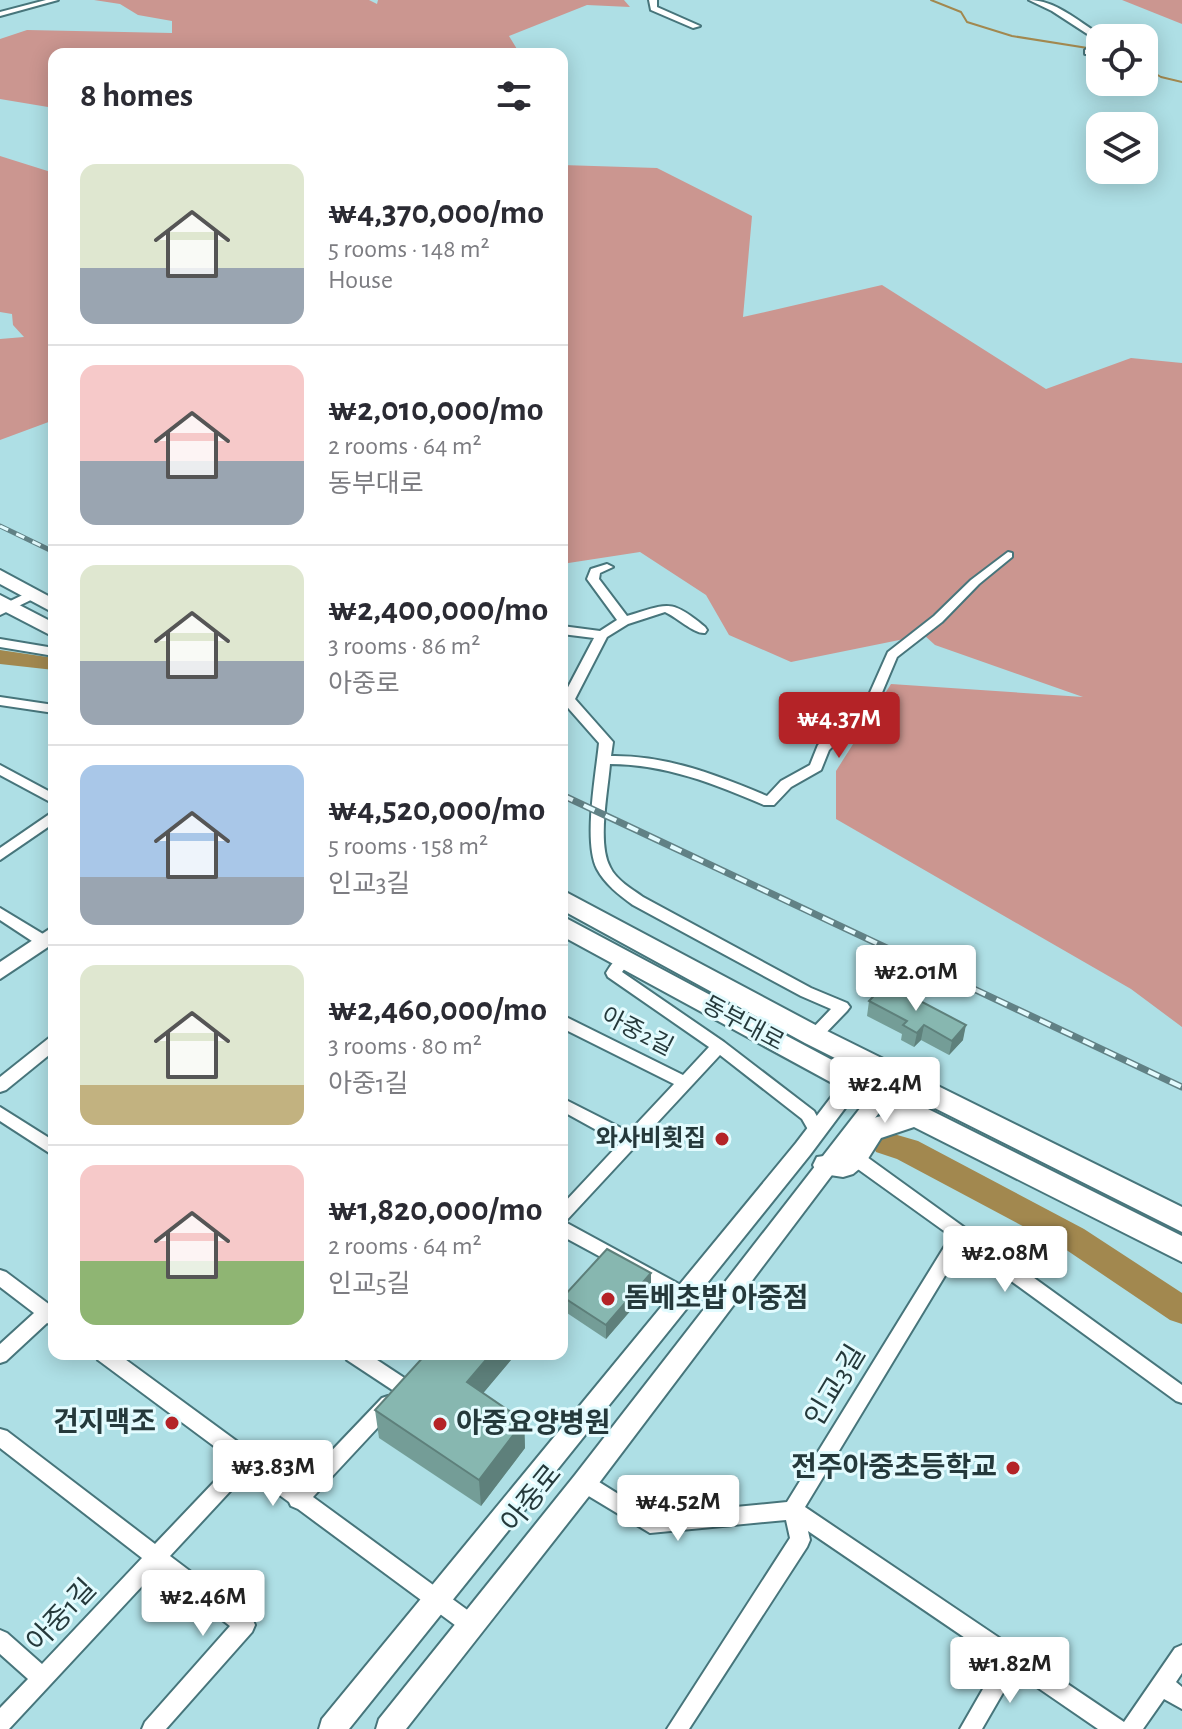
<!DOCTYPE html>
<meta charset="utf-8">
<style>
:root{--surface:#fff;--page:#f7f7f7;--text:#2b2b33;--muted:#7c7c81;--line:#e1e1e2;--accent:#b42327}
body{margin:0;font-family:"Alegreya Sans","Noto Sans KR",sans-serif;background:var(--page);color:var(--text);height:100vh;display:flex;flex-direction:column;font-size:30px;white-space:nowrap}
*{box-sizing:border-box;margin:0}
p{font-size:26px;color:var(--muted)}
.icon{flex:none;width:44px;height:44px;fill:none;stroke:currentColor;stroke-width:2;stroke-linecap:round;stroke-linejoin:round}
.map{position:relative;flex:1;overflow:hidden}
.drawer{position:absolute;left:48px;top:48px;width:520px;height:1312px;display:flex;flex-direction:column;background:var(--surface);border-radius:16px;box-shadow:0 4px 20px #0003}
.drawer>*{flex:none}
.tools{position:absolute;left:1086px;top:24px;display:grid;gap:16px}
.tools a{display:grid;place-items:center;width:72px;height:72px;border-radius:16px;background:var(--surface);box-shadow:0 4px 20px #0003;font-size:40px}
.price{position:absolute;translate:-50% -68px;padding:0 18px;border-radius:8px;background:#fff;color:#222;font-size:26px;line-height:52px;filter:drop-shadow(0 2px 4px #0008)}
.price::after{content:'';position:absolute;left:50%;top:48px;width:24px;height:18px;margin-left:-12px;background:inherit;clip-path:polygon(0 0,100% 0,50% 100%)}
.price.active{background:var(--accent);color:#fff}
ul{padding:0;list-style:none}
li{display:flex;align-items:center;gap:24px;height:200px;padding:0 32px}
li+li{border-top:2px solid var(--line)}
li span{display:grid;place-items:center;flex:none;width:224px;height:160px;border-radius:16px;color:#555}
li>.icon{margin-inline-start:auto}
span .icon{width:96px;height:96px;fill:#fffc;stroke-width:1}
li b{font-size:34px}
h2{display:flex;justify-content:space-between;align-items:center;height:96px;padding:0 32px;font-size:34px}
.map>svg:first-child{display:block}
.green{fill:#cb9690}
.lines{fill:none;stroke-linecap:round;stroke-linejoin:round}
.stream{stroke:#a2884f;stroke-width:2}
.river{fill:#a2884f;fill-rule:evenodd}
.minor-casing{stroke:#47757b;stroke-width:4}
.tertiary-casing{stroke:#47757b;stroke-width:4}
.primary-casing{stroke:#47757b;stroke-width:4}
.minor{fill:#fff;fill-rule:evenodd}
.tertiary{fill:#fff;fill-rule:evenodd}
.primary{fill:#fff;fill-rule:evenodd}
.rail-far1-casing{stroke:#618185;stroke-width:5}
.rail-casing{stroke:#618185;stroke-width:7}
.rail-far1{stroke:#e3fbfe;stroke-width:3;stroke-dasharray:9;stroke-linecap:butt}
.rail{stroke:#e3fbfe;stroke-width:4;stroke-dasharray:12;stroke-linecap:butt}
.wall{fill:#749d97}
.shaded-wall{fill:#5e807b}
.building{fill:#87b7b0;stroke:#5e807b;stroke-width:2}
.poi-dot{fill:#b42327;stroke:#e3fbfe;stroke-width:3}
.labels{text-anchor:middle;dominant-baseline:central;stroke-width:6;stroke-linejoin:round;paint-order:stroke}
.street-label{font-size:24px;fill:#25393b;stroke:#e3fbfe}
.poi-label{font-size:24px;font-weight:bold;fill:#25393b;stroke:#e3fbfe;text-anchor:end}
.near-poi-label{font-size:28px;font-weight:bold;fill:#25393b;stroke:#e3fbfe;text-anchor:start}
.near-street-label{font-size:28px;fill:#25393b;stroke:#e3fbfe}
</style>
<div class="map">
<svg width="1182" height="1729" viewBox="0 0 1182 1729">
<rect width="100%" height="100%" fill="#aedfe5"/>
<!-- green -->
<g class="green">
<polygon points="94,0 369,0 377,4 378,0 624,0 630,7 587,5 509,36 520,54 54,54 54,108 0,99 0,39 27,30 172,33 172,21 138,15 120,4"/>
<polygon points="1122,0 1182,0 1182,24"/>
<polygon points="0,156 54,173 54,420 0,440 0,339 24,337 13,325 12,314 0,312"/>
<polygon points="562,165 657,168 752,216 743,317 882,285 1046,389 1131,358 1182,363 1182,1027 1131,989 836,819 836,771 891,684 1083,697 935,645 924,635 791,662 729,635 706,595 640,552 562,564"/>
</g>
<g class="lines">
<!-- stream -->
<g class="stream">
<polyline points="931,0 961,12 967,22 1012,36 1100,50"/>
<polyline points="1144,67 1161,77 1182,82"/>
</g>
<!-- river -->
<g class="river">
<polygon points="0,650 54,658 54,670 0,664"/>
<polygon points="887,1132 918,1141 1084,1229 1182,1293 1182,1324 1170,1320 1062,1247 897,1159 876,1152 872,1144 876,1136"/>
</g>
<!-- minor casing -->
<g class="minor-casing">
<g id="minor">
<polygon points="46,0 58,0 0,16 0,12"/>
<polygon points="649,0 657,0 657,7 700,26 693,28 651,10"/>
<path d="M1029,0c26,0 49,21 70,34l1,13 -9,7h-6v-4l7,-4v-9l-40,-26z"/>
<path d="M1008,552l4,1v4l-33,27 -37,38 -45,35 -19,45 -49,48 -8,20 -30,17 -17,18h-10c-49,-21 -99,-41 -154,-41 -2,26 -13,80 0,103 6,13 22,22 33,30l168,91 36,15 3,4 -3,4 -28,29h-10l-3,-4 3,-4 22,-23 -30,-13 -168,-91c-14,-10 -28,-21 -36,-36 -14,-27 -1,-95 2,-126l-37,-42v-9l3,1 29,-55 -32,-4v-8l38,5 17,-11 -30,-41 4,-10 16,-5 6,3 -13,6 -1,6 28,37c41,-12 43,-18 78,11l2,3 -2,3c-11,1 -27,-15 -40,-21l-37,12 -21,13 -32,62 38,43 -2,14c55,-1 106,19 156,40l14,-15 29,-16 8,-20 50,-48 20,-45 46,-36 37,-36z"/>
<polygon points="33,590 39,594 37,597 0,615 0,606"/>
<polygon points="0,639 54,648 54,656 0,647"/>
<polygon points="0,697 54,705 54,713 0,705"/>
<polygon points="0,765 54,794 54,804 0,775"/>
<polygon points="54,811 54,823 0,860 0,848"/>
<polygon points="0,908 48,937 50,941 48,945 38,945 0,920"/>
<path d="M624,955l5,1 2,4 -9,12 102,70 90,69 10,18 -2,4 -6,2 -6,-2 -8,-14 -82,-64 -155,167 125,68 3,5 -3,5 -6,2 -122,-66v-31l58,-62 -58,-32v-13l67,34 45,-48 -112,-56v-13l121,60 26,-28 -101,-70 -2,-4c4,-7 10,-16 18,-18z"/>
<polygon points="54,1036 54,1051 6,1090 0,1092 0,1077 49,1038"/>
<polygon points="0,1107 54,1141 54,1156 0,1121"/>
<polygon points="854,1150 860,1152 1182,1385 1182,1403 1176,1401 963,1246 805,1507 1124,1722 1175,1648 1182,1645 1182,1673 1176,1682 1182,1687 1182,1709 1164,1699 1143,1729 1098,1729 1015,1672 982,1729 960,1729 999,1661 808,1531 810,1540 807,1547 689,1729 667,1729 790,1538 786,1520 650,1533 577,1489 575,1483 577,1477 584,1474 591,1477 652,1515 787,1502 951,1236 848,1162 846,1157 848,1152"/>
<polygon points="0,1270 6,1272 54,1308 54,1326 47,1323 6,1361 0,1363 0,1344 34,1313 0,1287"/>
<polygon points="95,1354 118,1354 298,1486 382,1398 388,1396 394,1398 397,1404 394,1410 313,1497 477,1617 480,1624 477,1631 470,1634 463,1631 298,1509 291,1506 289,1502 248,1472 170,1556 252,1618 255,1625 252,1632 166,1729 142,1729 145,1722 230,1626 157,1570 9,1729 0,1729 0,1708 28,1679 0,1654 0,1630 7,1633 42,1664 142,1558 0,1448 0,1429 7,1431 155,1544 234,1461 98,1360"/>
<polygon points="344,1354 368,1354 409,1381 412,1387 409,1393 403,1395 397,1393 347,1360"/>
</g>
</g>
<!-- tertiary casing -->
<g class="tertiary-casing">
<g id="tertiary">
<polygon points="54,926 54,943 0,979 0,962"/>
<polygon points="868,1055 875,1058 878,1063 875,1068 810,1155 349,1729 319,1729 322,1719 796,1143 861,1058"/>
<polygon points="896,1068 903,1071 906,1076 903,1081 593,1491 406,1729 376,1729 379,1719 575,1475 889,1071"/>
</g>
</g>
<!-- primary casing -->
<g class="primary-casing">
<g id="primary">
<polygon points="0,570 54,599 54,613 0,584"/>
<polygon points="0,595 54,623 54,637 0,609"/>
<polygon points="562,890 823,1029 1182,1207 1182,1232 805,1043 562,910"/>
<polygon points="562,916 862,1076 1182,1236 1182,1262 914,1127 881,1138 864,1165 853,1174 843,1177 817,1173 813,1165 817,1157 838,1154 862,1121 889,1114 562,936"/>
</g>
</g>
<!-- minor -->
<use href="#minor" class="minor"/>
<!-- tertiary -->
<use href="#tertiary" class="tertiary"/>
<!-- primary -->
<use href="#primary" class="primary"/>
<!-- rail-far1 casing -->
<g class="rail-far1-casing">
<polyline id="rail-far1" points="0,526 54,552"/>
</g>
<!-- rail casing -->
<g class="rail-casing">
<polyline id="rail" points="562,795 1182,1087"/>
</g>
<!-- rail-far1 -->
<use href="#rail-far1" class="rail-far1"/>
<!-- rail -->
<use href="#rail" class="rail"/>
</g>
<!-- wall -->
<g class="wall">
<polygon points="869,1001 963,1040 949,1055 921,1040 914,1047 901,1040 902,1034 867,1016"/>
<polygon points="651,1273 651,1287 606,1339 564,1311 563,1297"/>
<polygon points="426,1354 516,1354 483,1393 524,1421 525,1448 481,1506 379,1438 375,1410"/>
</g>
<!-- shaded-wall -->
<g class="shaded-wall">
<polygon points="924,1025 921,1040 914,1047 917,1033"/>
<polygon points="966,1025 963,1040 949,1055 952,1041"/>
<polygon points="651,1273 651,1287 606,1339 606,1325"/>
<polygon points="491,1354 516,1354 469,1410 467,1382"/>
<polygon points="524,1421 525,1448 481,1506 479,1480"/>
</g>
<!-- building -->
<g class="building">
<polygon points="886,983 966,1025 952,1041 924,1025 917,1033 903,1025 907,1021 869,1001"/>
<polygon points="607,1249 651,1273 606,1325 563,1297"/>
<polygon points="426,1354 491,1354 467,1382 524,1421 479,1480 375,1410"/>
</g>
<!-- markers -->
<g class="poi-dot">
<circle cx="722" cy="1139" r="8"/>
<circle cx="608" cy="1299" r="8"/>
<circle cx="172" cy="1423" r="8"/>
<circle cx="440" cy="1424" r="8"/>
<circle cx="1013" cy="1468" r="8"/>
</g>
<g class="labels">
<!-- street labels -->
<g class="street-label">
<text transform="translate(743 1024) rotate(28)">동부대로</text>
<text transform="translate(637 1032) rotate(27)">아중2길</text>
</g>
<!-- poi labels -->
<g class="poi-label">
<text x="706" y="1139">와사비횟집</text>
</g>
<!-- near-poi labels -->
<g class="near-poi-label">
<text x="624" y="1299">돔베초밥 아중점</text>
<text x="156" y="1423" text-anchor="end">건지맥조</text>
<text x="456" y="1424">아중요양병원</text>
<text x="997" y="1468" text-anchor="end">전주아중초등학교</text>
</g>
<!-- near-street labels -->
<g class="near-street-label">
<text transform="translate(836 1386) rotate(-59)">인교3길</text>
<text transform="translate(532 1499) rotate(-51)">아중로</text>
<text transform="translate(62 1616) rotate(-47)">아중1길</text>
</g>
</g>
</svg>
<div class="tools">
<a><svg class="icon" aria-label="locate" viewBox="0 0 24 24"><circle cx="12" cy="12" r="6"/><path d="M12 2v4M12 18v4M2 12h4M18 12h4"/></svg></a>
<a><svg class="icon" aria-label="layers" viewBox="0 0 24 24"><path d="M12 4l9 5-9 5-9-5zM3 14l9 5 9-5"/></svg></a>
</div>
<b class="price active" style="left:839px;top:760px">₩4.37M</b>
<b class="price" style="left:916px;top:1013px">₩2.01M</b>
<b class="price" style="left:885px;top:1125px">₩2.4M</b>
<b class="price" style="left:1005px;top:1294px">₩2.08M</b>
<b class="price" style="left:273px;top:1508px">₩3.83M</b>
<b class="price" style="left:678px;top:1543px">₩4.52M</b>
<b class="price" style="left:203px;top:1638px">₩2.46M</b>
<b class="price" style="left:1010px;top:1705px">₩1.82M</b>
<section class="drawer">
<h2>8 homes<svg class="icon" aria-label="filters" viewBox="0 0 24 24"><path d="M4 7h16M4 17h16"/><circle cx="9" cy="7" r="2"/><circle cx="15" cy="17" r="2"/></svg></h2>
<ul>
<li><span style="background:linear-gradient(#dfe7d0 65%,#9aa5b1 0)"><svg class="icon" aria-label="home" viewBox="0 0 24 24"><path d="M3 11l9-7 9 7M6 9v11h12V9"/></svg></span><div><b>₩4,370,000/mo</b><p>5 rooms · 148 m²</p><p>House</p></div></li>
<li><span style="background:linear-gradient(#f6c9c9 60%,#9aa5b1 0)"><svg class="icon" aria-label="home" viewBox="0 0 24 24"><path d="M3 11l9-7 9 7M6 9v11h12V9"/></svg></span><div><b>₩2,010,000/mo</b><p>2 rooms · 64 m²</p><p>동부대로</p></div></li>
<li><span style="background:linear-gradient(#dfe7d0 60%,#9aa5b1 0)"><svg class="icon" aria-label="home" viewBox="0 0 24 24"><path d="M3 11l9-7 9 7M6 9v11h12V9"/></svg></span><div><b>₩2,400,000/mo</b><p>3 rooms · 86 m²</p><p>아중로</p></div></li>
<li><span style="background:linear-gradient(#a9c7e8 70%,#9aa5b1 0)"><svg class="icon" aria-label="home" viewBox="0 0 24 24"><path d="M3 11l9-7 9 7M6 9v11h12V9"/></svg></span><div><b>₩4,520,000/mo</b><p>5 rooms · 158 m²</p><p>인교3길</p></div></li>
<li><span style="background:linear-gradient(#dfe7d0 75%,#c2b280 0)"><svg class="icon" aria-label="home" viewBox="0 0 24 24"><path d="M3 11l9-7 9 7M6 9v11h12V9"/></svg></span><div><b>₩2,460,000/mo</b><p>3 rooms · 80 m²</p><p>아중1길</p></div></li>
<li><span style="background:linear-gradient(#f6c9c9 60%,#8fb573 0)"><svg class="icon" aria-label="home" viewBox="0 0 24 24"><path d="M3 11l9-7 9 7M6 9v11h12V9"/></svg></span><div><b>₩1,820,000/mo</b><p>2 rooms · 64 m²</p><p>인교5길</p></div></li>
</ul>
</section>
</div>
